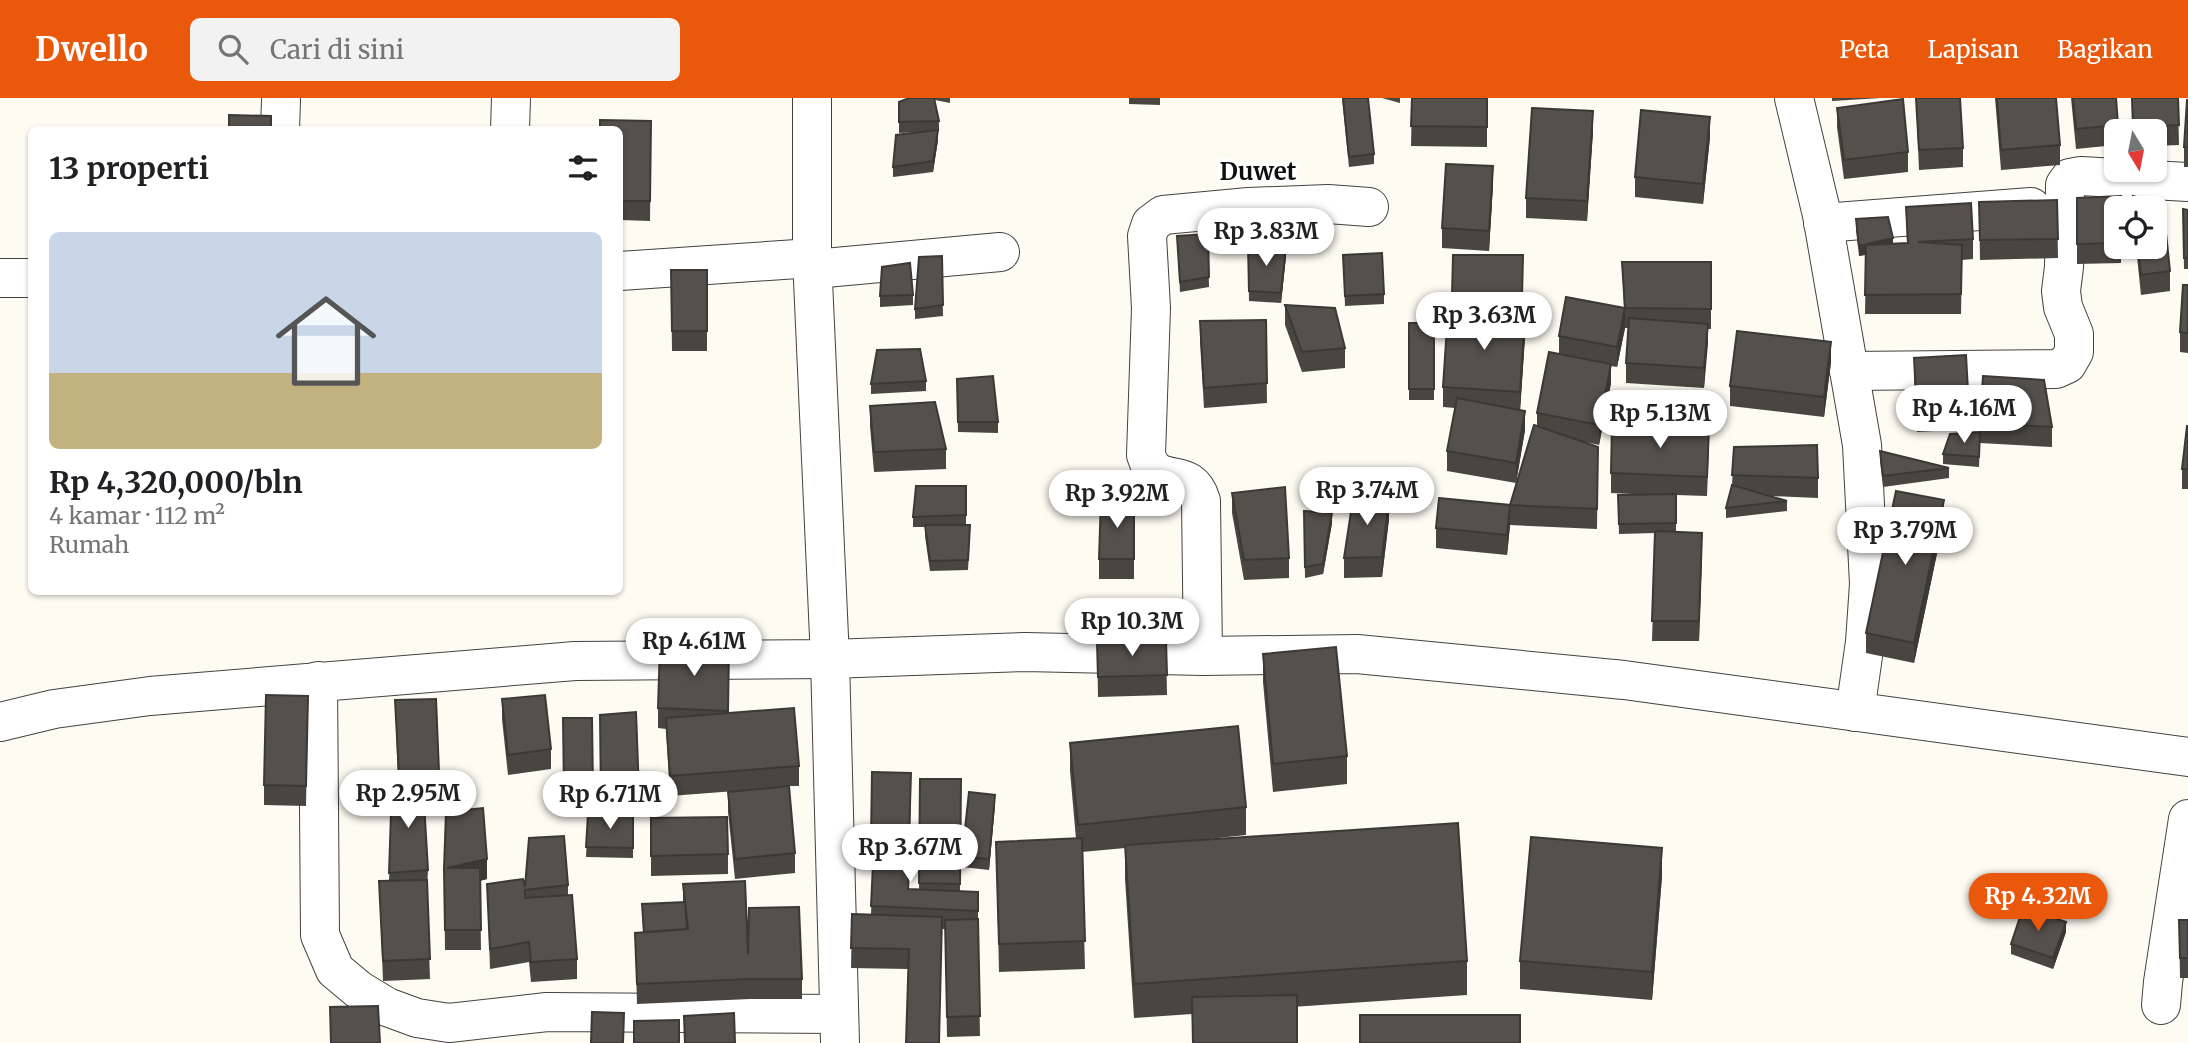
<!DOCTYPE html>
<html lang="id">
<meta charset="utf-8">
<style>
:root{--surface:#fff;--page:#f2f2f2;--text:#202124;--muted:#757577;--line:#e0e0e0;--accent:#ea580c}
body{margin:0;font-family:Merriweather,serif;background:var(--page);color:var(--text);height:100vh;display:flex;flex-direction:column;font-size:26px;white-space:nowrap}
*{box-sizing:border-box;margin:0}
p{font-size:23px;color:var(--muted)}
.icon{flex:none;width:38px;height:38px;fill:none;stroke:currentColor;stroke-width:2;stroke-linecap:round;stroke-linejoin:round}
.map{position:relative;flex:1;overflow:hidden}
.sheet{position:absolute;left:28px;top:28px;width:595px;height:469px;display:flex;flex-direction:column;background:var(--surface);border-radius:10px;box-shadow:0 2px 5px #0004}
.sheet>*{flex:none}
.needle{width:46px;rotate:170deg}
.fabs{position:absolute;left:2104px;top:21px;display:grid;gap:14px}
.fabs a{display:grid;place-items:center;width:63px;height:63px;border-radius:10px;background:var(--surface);box-shadow:0 2px 5px #0004;font-size:35px}
.price{position:absolute;translate:-50% -60px;padding:0 16px;border-radius:24px;background:#fff;color:#222;font-size:23px;line-height:46px;filter:drop-shadow(0 2px 4px #0008)}
.price::after{content:'';position:absolute;left:50%;top:42px;width:21px;height:16px;margin-left:-10px;background:inherit;clip-path:polygon(0 0,100% 0,50% 100%)}
.price.on{background:var(--accent);color:#fff}
ul{padding:0;list-style:none}
li{display:grid;align-content:center;gap:14px;height:371px;padding:0 21px}
li+li{border-top:2px solid var(--line)}
li span{display:grid;place-items:center;height:217px;border-radius:10px;color:#555}
li>.icon{margin-inline-start:auto}
span .icon{width:126px;height:126px;fill:#fffc;stroke-width:1}
li b{font-size:30px}
h2{display:flex;justify-content:space-between;align-items:center;height:84px;padding:0 21px;font-size:30px}
header{display:flex;align-items:center;gap:42px;box-sizing:border-box;height:98px;padding:0 35px;background:var(--accent);color:#fff}
header strong{font-size:33px}
nav{display:flex;gap:38px;margin-inline-start:auto;font-size:24px}
.search{width:490px;height:63px;background:var(--page);display:flex;align-items:center;gap:18px;box-sizing:border-box;padding:0 24px;border-radius:10px;color:var(--muted);font-size:26px}
.map>svg:first-child{display:block}
.lines{fill:none;stroke-linecap:round;stroke-linejoin:round}
.minor-casing{stroke:#424242;stroke-width:40}
.minor{stroke:#fff;stroke-width:38}
.wall{fill:#4a4541}
.shaded-wall{fill:#3c3835}
.building{fill:#56504c;stroke:#3c3835;stroke-width:2}
.labels{text-anchor:middle;dominant-baseline:central;stroke-width:7;stroke-linejoin:round;paint-order:stroke}
.quarter-label{font-size:24px;font-weight:bold;fill:#0f0f0f;stroke:#fff}
</style>
<header>
<strong>Dwello</strong>
<div class="search"><svg class="icon" aria-label="search" viewBox="0 0 24 24"><circle cx="10" cy="10" r="6"/><path d="M15 15l6 6"/></svg>Cari di sini</div>
<nav><a>Peta</a><a>Lapisan</a><a>Bagikan</a></nav>
</header>
<div class="map">
<svg width="2188" height="945" viewBox="0 0 2188 945">
<rect width="100%" height="100%" fill="#fdfbf2"/>
<g class="lines">
<!-- minor casing -->
<g class="minor-casing">
<g id="minor">
<polyline points="812,0 812,160 830,561 840,945"/>
<polyline points="1794,0 1822,117 1862,347 1869,486 1865,544 1855,614"/>
<polyline points="280,32 281,2"/>
<polyline points="510,32 511,0"/>
<polyline points="1823,125 2031,109"/>
<polyline points="814,171 1000,154"/>
<polyline points="620,173 812,160"/>
<polyline points="0,180 32,180"/>
<polyline points="1849,273 2056,271 2067,266 2074,254 2074,236 2063,209 2061,193 2064,169 2065,87 2070,80 2081,78 2188,84"/>
<path d="M1203,558l-2,-155c-11,-39 -44,-9 -55,-46l5,-147 -4,-72 4,-12 12,-9 86,-8 79,-3 41,3"/>
<polyline points="318,583 320,837 335,872 359,892 387,909 417,920 449,925 547,914 839,916"/>
<polyline points="0,624 54,611 150,598 575,563 830,561 1025,554 1203,558 1357,556 1624,582 2188,659"/>
<polyline points="2161,907 2163,884 2188,721"/>
</g>
</g>
<!-- minor -->
<use href="#minor" class="minor"/>
</g>
<!-- wall -->
<g class="wall">
<polygon points="909,0 950,0 950,5 935,2 939,23 939,33 938,33 938,42 933,74 893,79 893,69 921,34 899,35 899,4"/>
<polygon points="1129,0 1160,0 1160,7 1129,6"/>
<polygon points="1342,0 1368,0 1374,56 1374,66 1349,69"/>
<polygon points="1382,0 1400,0 1400,5"/>
<polygon points="1412,0 1487,0 1487,49 1411,48"/>
<polygon points="1832,0 1881,0 1832,3"/>
<polygon points="1916,0 1963,50 1963,69 1919,72"/>
<polygon points="1995,0 2056,0 2060,47 2060,67 2001,72"/>
<polygon points="2071,0 2116,0 2118,27 2118,33 2116,33 2116,47 2076,51"/>
<polygon points="2132,0 2178,0 2179,47 2154,48 2154,33 2133,33"/>
<polygon points="2188,2 2188,69 2184,69 2184,49"/>
<polygon points="1837,10 1908,54 1908,74 1844,81 1837,29"/>
<polygon points="651,23 650,123 620,122 620,32"/>
<polygon points="1593,33 1587,123 1526,120 1526,100"/>
<polygon points="1710,39 1703,106 1635,99 1635,79"/>
<polygon points="1493,87 1489,153 1442,150 1442,130"/>
<polygon points="2133,98 2163,107 2170,173 2170,193 2141,197 2136,149 2154,149 2154,110 2133,110"/>
<polygon points="2077,100 2116,110 2116,149 2121,149 2121,165 2077,166"/>
<polygon points="2057,102 2058,160 1980,162 1979,104"/>
<polygon points="1906,109 1973,141 1973,161 1962,162 1961,216 1865,216 1866,157 1859,158 1856,132 1856,121 1893,146 1907,145"/>
<polygon points="2183,111 2188,112 2188,171 2184,171"/>
<polygon points="1208,136 1209,189 1180,194 1177,138"/>
<polygon points="1248,146 1286,158 1281,205 1249,203"/>
<polygon points="1343,157 1384,196 1384,206 1345,208"/>
<polygon points="1453,157 1523,157 1522,219 1525,239 1520,312 1525,332 1516,385 1447,373 1447,353 1455,310 1443,309 1443,289 1452,214"/>
<polygon points="942,158 943,218 915,221 915,211"/>
<polygon points="1622,164 1711,164 1711,231 1708,231 1704,290 1626,285 1626,265 1629,230 1625,230 1617,269 1611,268 1611,285 1599,347 1585,344 1598,349 1597,431 1510,427 1510,407 1537,328 1537,315 1559,256 1559,238 1624,210"/>
<polygon points="671,172 707,172 707,253 672,253"/>
<polygon points="2188,187 2188,255 2180,254 2180,234"/>
<polygon points="913,197 913,207 880,209 880,198"/>
<polygon points="1285,207 1345,250 1345,270 1302,274 1285,227"/>
<polygon points="1266,222 1267,305 1204,310 1200,243 1200,223"/>
<rect x="1409" y="225" width="25" height="77"/>
<polygon points="1914,260 1969,311 1969,331 1917,334 1914,280"/>
<polygon points="1831,264 1824,319 1730,308 1730,288"/>
<polygon points="957,281 998,324 998,335 958,334"/>
<polygon points="926,283 926,293 871,296 871,286"/>
<polygon points="870,308 946,351 946,371 874,374 870,328"/>
<polygon points="1980,325 2052,329 2052,349 1980,345 1979,369 1943,366 1943,356 1980,334"/>
<polygon points="2188,328 2188,391 2182,391 2182,371"/>
<polygon points="1709,348 1707,398 1676,397 1676,434 1702,454 1699,543 1652,543 1655,435 1619,436 1618,397 1653,397 1611,395 1611,375"/>
<polygon points="1734,349 1818,380 1818,400 1771,398 1787,403 1787,413 1726,420 1726,410 1732,387"/>
<polygon points="1880,353 1949,370 1949,380 1883,389 1880,363"/>
<polygon points="966,388 966,427 970,437 968,472 930,473 925,438 925,429 913,429 913,419"/>
<polygon points="1232,395 1289,460 1289,480 1244,482 1232,415"/>
<polygon points="1134,404 1134,481 1099,481 1099,461"/>
<polygon points="1304,413 1332,425 1323,476 1305,480"/>
<polygon points="1389,421 1382,479 1344,480 1344,460"/>
<polygon points="1944,422 1914,565 1866,555 1866,535"/>
<polygon points="1510,427 1507,457 1436,450 1436,430"/>
<polygon points="1166,542 1167,597 1098,599 1097,544"/>
<polygon points="1263,556 1347,658 1347,686 1273,694 1263,584"/>
<polygon points="729,568 728,615 799,668 799,688 789,688 795,755 795,775 735,781 728,714 728,694 773,690 670,698 666,631 658,630 658,610"/>
<polygon points="308,598 306,708 264,707 264,687"/>
<polygon points="502,601 551,651 551,671 508,677 502,621"/>
<polygon points="395,602 439,674 439,694 423,694 428,772 427,792 430,881 383,883 379,783 389,783 392,686 398,687"/>
<polygon points="600,617 639,695 639,715 620,717 633,718 633,760 586,759 588,716 601,716"/>
<polygon points="563,620 592,620 593,712 564,712"/>
<polygon points="1070,645 1246,709 1246,737 1199,742 1467,863 1467,897 1134,920 1125,781 1125,750 1082,754 1085,871 999,874 996,744 1076,741 1070,673"/>
<polygon points="872,674 911,695 909,791 919,791 920,681 961,681 960,793 978,794 978,827 980,938 947,939 945,831 942,831 908,871 851,870 852,816 871,816 873,759 871,759"/>
<polygon points="995,707 989,772 962,769 962,759"/>
<polygon points="651,720 728,756 728,776 651,778"/>
<polygon points="444,771 487,781 480,783 481,852 445,852"/>
<polygon points="1662,778 1652,902 1520,891 1520,863"/>
<polygon points="487,786 525,789 568,787 568,797 577,861 577,881 531,884 529,864 490,871"/>
<polygon points="683,786 748,856 802,881 802,901 750,901 637,906 635,835 643,834 642,806 683,804"/>
<polygon points="2179,822 2188,822 2188,880 2180,880"/>
<polygon points="2066,834 2053,871 2011,856 2011,846"/>
</g>
<!-- shaded-wall -->
<g class="shaded-wall">
<polygon points="1593,13 1593,33 1587,123 1587,103"/>
<polygon points="1710,19 1710,39 1703,106 1703,86"/>
<polygon points="938,32 938,42 933,74 933,63"/>
<polygon points="1493,68 1493,87 1489,153 1489,133"/>
<polygon points="1893,140 1893,150 1859,158 1859,148"/>
<polygon points="1286,148 1286,158 1281,205 1281,195"/>
<polygon points="1625,210 1625,230 1617,269 1617,249"/>
<polygon points="1525,219 1525,239 1520,314 1520,294"/>
<polygon points="1708,226 1708,246 1704,290 1704,270"/>
<polygon points="1831,244 1831,264 1824,319 1824,299"/>
<polygon points="1611,266 1611,285 1599,347 1599,327"/>
<polygon points="1525,313 1525,332 1516,385 1516,365"/>
<polygon points="1389,401 1389,421 1382,479 1382,459"/>
<polygon points="1944,402 1944,422 1914,565 1914,545"/>
<polygon points="1510,407 1510,427 1507,457 1507,437"/>
<polygon points="1332,415 1332,425 1323,476 1323,466"/>
<polygon points="1702,435 1702,454 1699,543 1699,523"/>
<polygon points="995,697 995,707 989,772 989,761"/>
<polygon points="1662,750 1662,778 1652,902 1652,874"/>
<polygon points="487,761 487,781 447,790 447,770"/>
<polygon points="2066,824 2066,834 2053,871 2053,860"/>
</g>
<!-- building -->
<g class="building">
<polygon points="909,0 934,0 939,23 899,24 899,4"/>
<polygon points="1343,0 1368,0 1374,56 1349,59"/>
<polygon points="1412,0 1487,0 1487,29 1411,28"/>
<polygon points="1916,0 1960,0 1963,50 1919,52"/>
<polygon points="1997,0 2056,0 2060,47 2001,52"/>
<polygon points="2073,0 2116,0 2118,27 2076,31"/>
<polygon points="2132,0 2178,0 2179,27 2133,29"/>
<polygon points="1903,1 1908,54 1844,62 1837,10"/>
<polygon points="2187,2 2188,2 2188,49 2184,49"/>
<polygon points="1532,10 1593,13 1587,103 1526,100"/>
<polygon points="1641,12 1710,19 1703,86 1635,79"/>
<polygon points="229,17 271,18 271,32 229,32"/>
<polygon points="600,22 651,23 650,103 620,103 620,32 600,32"/>
<polygon points="938,32 933,63 893,69 896,37"/>
<polygon points="1446,66 1493,68 1489,133 1442,130"/>
<polygon points="2121,98 2121,110 2116,110 2116,145 2077,146 2077,100"/>
<polygon points="2133,98 2163,107 2170,173 2141,177 2138,149 2154,149 2154,110 2134,110"/>
<polygon points="2057,102 2058,141 1980,142 1979,104"/>
<polygon points="1971,105 1973,141 1918,144 1962,147 1961,196 1865,197 1866,147 1908,145 1906,109"/>
<polygon points="2183,111 2188,112 2188,160 2184,160"/>
<polygon points="1888,119 1893,140 1859,148 1856,121"/>
<polygon points="1208,136 1209,179 1180,184 1177,138"/>
<polygon points="1248,146 1286,148 1281,195 1249,193"/>
<polygon points="1382,155 1384,196 1345,198 1343,157"/>
<polygon points="1453,157 1523,157 1522,199 1452,198"/>
<polygon points="942,158 943,207 915,211 919,159"/>
<polygon points="1622,164 1711,164 1711,211 1625,210"/>
<polygon points="910,165 913,197 880,198 882,169"/>
<polygon points="671,172 707,172 707,233 672,233"/>
<polygon points="2183,187 2188,187 2188,235 2180,234"/>
<polygon points="1566,199 1625,210 1617,249 1559,238"/>
<polygon points="1285,207 1335,210 1345,250 1302,254"/>
<polygon points="1448,214 1525,219 1520,294 1443,289"/>
<polygon points="1629,220 1708,226 1704,270 1626,265"/>
<polygon points="1266,222 1267,285 1204,290 1200,223"/>
<rect x="1409" y="225" width="25" height="66"/>
<polygon points="1737,233 1831,244 1824,299 1730,288"/>
<polygon points="920,251 926,283 871,286 877,252"/>
<polygon points="1549,254 1611,266 1599,327 1537,315"/>
<polygon points="1966,257 1969,311 1917,314 1914,260"/>
<polygon points="993,278 998,324 958,324 957,281"/>
<polygon points="1983,278 2044,282 2052,329 1980,325"/>
<polygon points="1457,300 1525,313 1516,365 1447,353"/>
<polygon points="935,304 946,351 874,354 870,308"/>
<polygon points="1612,326 1709,329 1707,379 1611,375"/>
<polygon points="1534,327 1598,349 1597,411 1510,407"/>
<polygon points="2187,328 2188,328 2188,371 2182,371"/>
<polygon points="1980,334 1979,359 1943,356 1950,336"/>
<polygon points="1817,347 1818,380 1732,377 1734,349"/>
<polygon points="1880,353 1949,370 1883,378"/>
<polygon points="1732,387 1787,403 1726,410"/>
<polygon points="916,388 966,388 966,417 913,419"/>
<polygon points="1285,389 1289,460 1244,462 1232,395"/>
<polygon points="1896,393 1944,402 1914,545 1866,535"/>
<polygon points="1354,394 1389,401 1382,459 1344,460"/>
<polygon points="1676,396 1676,425 1619,426 1618,397"/>
<polygon points="1101,400 1134,404 1134,461 1099,461"/>
<polygon points="1439,400 1510,407 1507,437 1436,430"/>
<polygon points="1304,413 1332,415 1323,466 1305,469"/>
<polygon points="925,427 970,427 968,462 930,463"/>
<polygon points="1655,433 1702,435 1699,523 1652,523"/>
<polygon points="1166,542 1167,577 1098,579 1097,544"/>
<polygon points="660,547 729,548 728,613 658,610"/>
<polygon points="1336,549 1347,658 1273,666 1263,556"/>
<polygon points="266,597 308,598 306,688 264,687"/>
<polygon points="545,597 551,651 508,657 502,601"/>
<polygon points="436,601 439,674 399,676 395,602"/>
<polygon points="794,610 799,668 670,678 666,620"/>
<polygon points="636,614 639,695 601,699 600,617"/>
<polygon points="563,620 592,620 593,692 564,692"/>
<polygon points="1238,628 1246,709 1078,727 1070,645"/>
<polygon points="872,674 911,675 909,739 871,739"/>
<polygon points="920,681 961,681 960,786 919,785"/>
<polygon points="392,686 423,688 428,772 389,775"/>
<polygon points="789,688 795,755 735,761 728,694"/>
<polygon points="969,694 995,697 989,761 962,759"/>
<polygon points="483,710 487,761 447,770 480,770 481,832 445,832 444,771 446,714"/>
<polygon points="588,716 633,718 633,750 586,749"/>
<polygon points="727,719 728,756 651,758 651,720"/>
<polygon points="1458,725 1467,863 1134,886 1125,747"/>
<polygon points="564,738 568,787 525,792 525,800 572,797 577,861 531,864 529,844 490,851 487,786 523,781 525,789 529,740"/>
<polygon points="1531,739 1662,750 1652,874 1520,863"/>
<polygon points="1082,740 1085,843 999,846 996,744"/>
<polygon points="874,745 910,746 908,791 978,794 978,813 871,808"/>
<polygon points="427,782 430,861 383,863 379,783"/>
<polygon points="745,783 748,856 749,810 799,809 802,881 750,881 637,886 635,835 688,831 683,786"/>
<polygon points="685,804 687,831 644,834 642,806"/>
<polygon points="2023,810 2066,824 2053,860 2011,846"/>
<polygon points="852,816 942,819 939,945 906,945 909,851 851,850"/>
<polygon points="978,821 980,918 947,919 945,822"/>
<polygon points="2179,822 2188,822 2188,860 2180,860"/>
<polygon points="1297,897 1297,945 1193,945 1192,899"/>
<polygon points="378,908 380,945 331,945 330,909"/>
<polygon points="592,914 624,915 623,945 591,945"/>
<polygon points="734,915 735,945 685,945 684,918"/>
<rect x="1360" y="917" width="160" height="28"/>
<polygon points="679,922 679,945 634,945 634,923"/>
</g>
<g class="labels">
<!-- quarter labels -->
<g class="quarter-label">
<text x="1258" y="73">Duwet</text>
</g>
</g>
</svg>
<div class="fabs">
<a><svg class="needle" viewBox="-14 -14 28 28"><path d="M0-13l5 13h-10z" fill="#e53935"/><path d="M0 13l5-13h-10z" fill="#757577"/></svg></a>
<a><svg class="icon" aria-label="locate" viewBox="0 0 24 24"><circle cx="12" cy="12" r="6"/><path d="M12 2v4M12 18v4M2 12h4M18 12h4"/></svg></a>
</div>
<b class="price" style="left:1266px;top:170px">Rp 3.83M</b>
<b class="price" style="left:1484px;top:254px">Rp 3.63M</b>
<b class="price" style="left:1964px;top:347px">Rp 4.16M</b>
<b class="price" style="left:1660px;top:352px">Rp 5.13M</b>
<b class="price" style="left:1367px;top:429px">Rp 3.74M</b>
<b class="price" style="left:1117px;top:432px">Rp 3.92M</b>
<b class="price" style="left:1905px;top:469px">Rp 3.79M</b>
<b class="price" style="left:1132px;top:560px">Rp 10.3M</b>
<b class="price" style="left:694px;top:580px">Rp 4.61M</b>
<b class="price" style="left:408px;top:732px">Rp 2.95M</b>
<b class="price" style="left:610px;top:733px">Rp 6.71M</b>
<b class="price" style="left:910px;top:786px">Rp 3.67M</b>
<b class="price on" style="left:2038px;top:835px">Rp 4.32M</b>
<section class="sheet">
<h2>13 properti<svg class="icon" aria-label="filters" viewBox="0 0 24 24"><path d="M4 7h16M4 17h16"/><circle cx="9" cy="7" r="2"/><circle cx="15" cy="17" r="2"/></svg></h2>
<ul>
<li><span style="background:linear-gradient(#c9d6e8 65%,#c2b280 0)"><svg class="icon" aria-label="home" viewBox="0 0 24 24"><path d="M3 11l9-7 9 7M6 9v11h12V9"/></svg></span><div><b>Rp 4,320,000/bln</b><p>4 kamar · 112 m²</p><p>Rumah</p></div></li>
</ul>
</section>
</div>
